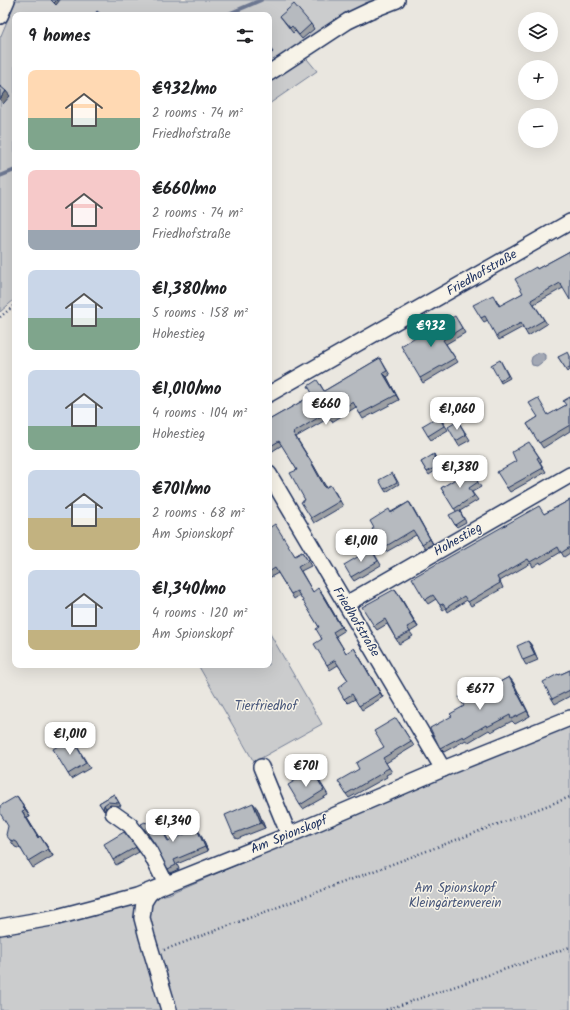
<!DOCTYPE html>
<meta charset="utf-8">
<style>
:root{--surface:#fff;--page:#f2f2f2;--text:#202124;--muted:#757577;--accent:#0f766e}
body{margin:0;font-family:Kalam,sans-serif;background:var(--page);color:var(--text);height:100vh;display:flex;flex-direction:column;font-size:15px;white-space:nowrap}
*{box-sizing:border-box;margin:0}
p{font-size:13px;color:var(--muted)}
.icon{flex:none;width:22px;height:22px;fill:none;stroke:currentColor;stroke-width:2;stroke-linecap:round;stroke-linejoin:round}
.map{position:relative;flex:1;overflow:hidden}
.details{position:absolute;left:12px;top:12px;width:260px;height:656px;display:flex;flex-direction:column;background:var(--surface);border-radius:8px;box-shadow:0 4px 16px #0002}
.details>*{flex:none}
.controls{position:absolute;left:518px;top:12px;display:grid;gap:8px}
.controls a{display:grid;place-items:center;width:40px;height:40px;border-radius:50%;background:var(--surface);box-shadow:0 4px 16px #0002;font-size:20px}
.price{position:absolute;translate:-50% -34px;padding:0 9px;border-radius:8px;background:#fff;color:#222;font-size:13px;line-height:26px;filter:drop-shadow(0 1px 2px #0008)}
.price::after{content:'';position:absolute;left:50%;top:24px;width:12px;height:9px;margin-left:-6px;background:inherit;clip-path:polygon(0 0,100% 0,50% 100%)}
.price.current{background:var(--accent);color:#fff}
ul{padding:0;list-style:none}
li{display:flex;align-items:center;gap:12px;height:100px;padding:0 16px}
li span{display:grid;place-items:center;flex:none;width:112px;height:80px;border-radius:8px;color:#555}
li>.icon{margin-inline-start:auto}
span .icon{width:48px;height:48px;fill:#fffc;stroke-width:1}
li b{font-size:17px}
h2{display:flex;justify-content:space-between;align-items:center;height:48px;padding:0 16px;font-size:17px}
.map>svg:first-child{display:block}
.green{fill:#cbcccd;stroke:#737e96}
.water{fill:#a3a8b4;stroke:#6d7892}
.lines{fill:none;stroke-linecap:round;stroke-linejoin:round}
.stream{stroke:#6d7892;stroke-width:4}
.minor-casing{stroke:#1b2f5e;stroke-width:18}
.path{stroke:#1b2f5e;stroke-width:2.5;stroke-dasharray:1 3;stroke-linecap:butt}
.minor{stroke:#f7f3e8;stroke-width:15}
.wall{fill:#9da0a4;stroke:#1b2f5e}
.shaded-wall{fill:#7f8286;stroke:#1b2f5e}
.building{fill:#b6babf;stroke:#1b2f5e}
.labels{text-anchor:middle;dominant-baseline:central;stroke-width:3;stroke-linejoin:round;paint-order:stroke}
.street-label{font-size:13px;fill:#1b2f5e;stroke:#f7f3e8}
.park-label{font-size:13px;fill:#47567a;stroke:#f7f3e8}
</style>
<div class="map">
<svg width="570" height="1010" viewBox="0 0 570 1010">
<rect width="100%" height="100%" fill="#eae7e0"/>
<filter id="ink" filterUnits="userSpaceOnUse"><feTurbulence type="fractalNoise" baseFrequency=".025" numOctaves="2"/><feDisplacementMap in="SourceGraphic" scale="8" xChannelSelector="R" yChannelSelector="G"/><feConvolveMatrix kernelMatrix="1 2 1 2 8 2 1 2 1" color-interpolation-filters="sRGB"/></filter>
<g filter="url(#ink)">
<!-- green -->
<g class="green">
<polygon points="16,0 382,0 298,48 317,71 269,104 269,15 15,15 15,299 0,312 0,38"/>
<polygon points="269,632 322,724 254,762 198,665 269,665"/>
<polygon points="570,724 570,1010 0,1010 0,930 115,906 169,894 449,773"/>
</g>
<!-- water -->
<polygon class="water" points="538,353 542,353 545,355 545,360 537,366 532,365 531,361 532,357"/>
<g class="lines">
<!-- stream -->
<g class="stream">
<polyline points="226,15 261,0"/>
<polyline points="0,176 15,170"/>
</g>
<!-- minor casing -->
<g class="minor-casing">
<g id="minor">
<polyline points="0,16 7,0"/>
<polyline points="269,73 348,21 369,11 397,0"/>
<polyline points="269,394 570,222"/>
<polyline points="269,474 443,769"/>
<polyline points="346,604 570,475"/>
<polyline points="261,767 289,835"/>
<polyline points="113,813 130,825 150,852 166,884"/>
<polyline points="155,889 149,894 144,902 142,918 147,937 169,1010"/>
<polyline points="0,927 57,917 137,896 289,835 443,769 570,718"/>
</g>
</g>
<!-- path -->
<g class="path">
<polyline points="0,317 15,305"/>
<polyline points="164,950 570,797"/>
<polyline points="386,1010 570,947"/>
</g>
<!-- minor -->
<use href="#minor" class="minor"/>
</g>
<!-- wall -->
<g class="wall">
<polygon points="280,16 311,24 314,29 302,39 295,31 293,33"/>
<polygon points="269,47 273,52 269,56"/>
<polygon points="570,251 563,288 534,304 547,324 528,336 523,327 499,340 488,320 484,322 481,318 496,299 500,306 523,293 537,269"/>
<polygon points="458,321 465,333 446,344 458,362 423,383 420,378 434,328"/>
<polygon points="570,356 570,370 568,372 558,357"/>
<polygon points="380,358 390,375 387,377 399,400 363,419 356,407 332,422 329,418 296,437 314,466 326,488 334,490 343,506 314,523 311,518 305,500 297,470 282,445 271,452 269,450 269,420 313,395 320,384 324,391"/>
<polygon points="500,360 510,378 501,383 500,381"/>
<polygon points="570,397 570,431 543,448 527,424 538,417 549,415 566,405"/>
<polygon points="439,416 448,430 431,440 428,436"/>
<polygon points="458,421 470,440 459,446 456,441"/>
<polygon points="532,446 542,461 540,462 546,472 510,492 507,488 516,461"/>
<polygon points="435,456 435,471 429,475 421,462"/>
<polygon points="470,470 481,487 472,492 478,500 460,511 466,522 457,527 455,525 456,511 441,488"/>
<polygon points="394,475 399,484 386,492 384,489"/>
<polygon points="570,500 570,553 564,557 561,552 541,564 540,562 533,567 531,563 500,581 503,588 471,606 467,600 448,612 446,608 443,610 436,599 428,604 425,600 544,514"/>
<polygon points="409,502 433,544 425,548 416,535 386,552 383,548 374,528 391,512"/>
<polygon points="269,528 295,556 302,552 305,556 311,566 301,571 313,592 322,593 344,631 336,636 346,653 357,653 383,697 362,710 355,699 348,703 344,699 348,680 338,665 330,670 327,665 319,627 300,595 294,599 278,573 269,578"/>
<polygon points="374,553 381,565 354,581 351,577"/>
<polygon points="398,593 418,627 410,632 413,636 399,644 387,624 377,630 374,626"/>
<polygon points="528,641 532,646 538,660 526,665 523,660"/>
<polygon points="570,670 570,696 555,704 552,699 559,675"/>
<polygon points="509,677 513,682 530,716 515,724 512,721 491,732 489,730 467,743 466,740 444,752 440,748 452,716 464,706 498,683"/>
<polygon points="399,722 414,746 386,763 392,772 386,775 387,777 349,798 346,794 359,769 384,747"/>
<polygon points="75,743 90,768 71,779 68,774"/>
<polygon points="316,775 328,795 303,809 300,805"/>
<polygon points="114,794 121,806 110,805 106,808 104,811 99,803"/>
<polygon points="22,803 30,817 27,818 39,837 45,843 53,856 33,868 21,849 15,847 10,840"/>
<polygon points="257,808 265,828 237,839 233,834"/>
<polygon points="158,822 169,841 200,833 208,851 177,864 179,869 170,873 168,869 146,823"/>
<polygon points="124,832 139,852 116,865 113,860"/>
</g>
<!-- shaded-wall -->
<g class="shaded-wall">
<polygon points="57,0 60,0 56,5 54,3"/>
<polygon points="6,91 10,96 3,104 0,99"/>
<polygon points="383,373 387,377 399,400 396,395"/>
<polygon points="293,433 314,466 329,492 325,488"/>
<polygon points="434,454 435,456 435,471 434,468"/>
<polygon points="409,502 412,506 433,544 430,539"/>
<polygon points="318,588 322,593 344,631 341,627"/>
<polygon points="395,589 398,593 418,627 415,623"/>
<polygon points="528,641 532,646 538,660 535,655"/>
<polygon points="354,648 357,653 383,697 380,693"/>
<polygon points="509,677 513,682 530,716 527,711"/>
<polygon points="17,796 22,803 30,817 25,810"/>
<polygon points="253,803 257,808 265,828 261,823"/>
<polygon points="104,805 106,808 104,811 103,809"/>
<polygon points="22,811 27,818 43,845 38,838"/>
<polygon points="197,829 200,833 208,851 205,847"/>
<polygon points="40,836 45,843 53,856 48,849"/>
</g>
<!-- building -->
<g class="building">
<polygon points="51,0 57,0 54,3"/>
<polygon points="294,4 311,24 299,35 292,26 290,28 280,16"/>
<polygon points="97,11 102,15 94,15"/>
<polygon points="0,86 6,91 0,99"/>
<polygon points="570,251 570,300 560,283 531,300 544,320 525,331 521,323 496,336 485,316 481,318 473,305 493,295 499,306 523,293 515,279 536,267 537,269"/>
<polygon points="455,316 462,328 443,340 455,358 420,378 401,346 433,326 434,328"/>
<polygon points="568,352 570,356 570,367 566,369 558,357"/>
<polygon points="380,358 387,371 383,373 396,395 360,414 353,402 328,417 326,413 293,433 311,462 325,488 330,485 340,501 311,518 301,502 305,500 290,473 297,470 279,441 269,447 269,420 313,395 308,386 317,380 324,391"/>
<polygon points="500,360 508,376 500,381 491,365"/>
<polygon points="570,397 570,425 539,443 527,424 538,417 529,403 538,398 548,415 566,405 563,401"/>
<polygon points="439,416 444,426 428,436 422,426"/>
<polygon points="458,421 466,435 456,441 448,427"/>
<polygon points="529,442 539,457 537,458 543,468 507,488 497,472 516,461 512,452"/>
<polygon points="434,454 434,468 427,472 421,462"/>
<polygon points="470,470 478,482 469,488 474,496 454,509 441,488"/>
<polygon points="392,473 397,482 384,489 379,480"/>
<polygon points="570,500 570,547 561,553 558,547 538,559 537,558 530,562 528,559 497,577 500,583 468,602 464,596 446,608 443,604 440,605 433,595 425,600 412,578 539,506 544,514"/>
<polygon points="409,502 430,539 422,544 413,530 383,548 372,529 374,528 370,521 389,509 391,513"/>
<polygon points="459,510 464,519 455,525 449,515"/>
<polygon points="275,524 295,556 302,552 308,561 298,567 313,592 318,588 341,627 333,632 346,653 354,648 380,693 359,706 352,694 344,699 338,688 348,680 335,660 327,665 314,644 322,639 316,629 319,627 297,591 291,594 275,568 269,572 269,528"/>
<polygon points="371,549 378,561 351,577 344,565"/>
<polygon points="395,589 415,623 407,627 410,632 396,639 385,619 374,626 362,607"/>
<polygon points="528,641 535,655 523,660 517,646"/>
<polygon points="570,670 570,690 552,699 543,682 558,674 559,675"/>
<polygon points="509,677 527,711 511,719 510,715 487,727 486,725 464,738 463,736 440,748 430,728 452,716 450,714 464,706 459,697 495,679 498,683"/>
<polygon points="396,718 411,741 383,758 389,768 383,771 384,772 346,794 338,781 359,769 356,763 384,747 374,731"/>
<polygon points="72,738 86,763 68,774 53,749"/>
<polygon points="312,770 324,790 300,805 288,785"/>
<polygon points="114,794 119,803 108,802 104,805 103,809 99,803"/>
<polygon points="17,796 25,810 22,811 38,838 40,836 48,849 28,861 17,842 10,840 6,835 8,826 0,813 0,806"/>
<polygon points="253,803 261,823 233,834 225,815"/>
<polygon points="155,818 168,841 197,829 205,847 174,860 176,865 168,869 155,844 141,824 145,822 146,823"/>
<polygon points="124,832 136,847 113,860 104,844"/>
</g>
</g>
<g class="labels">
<!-- street labels -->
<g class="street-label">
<text transform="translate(482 273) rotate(-30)">Friedhofstraße</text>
<text transform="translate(458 540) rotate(-30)">Hohestieg</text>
<text transform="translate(356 622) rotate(59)">Friedhofstraße</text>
<text transform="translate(289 835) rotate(-22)">Am Spionskopf</text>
</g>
<!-- park labels -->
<g class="park-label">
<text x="266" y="706">Tierfriedhof</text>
<text x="455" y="888">Am Spionskopf<tspan x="455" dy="15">Kleingärtenverein</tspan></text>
</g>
</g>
</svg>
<div class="controls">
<a><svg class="icon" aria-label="layers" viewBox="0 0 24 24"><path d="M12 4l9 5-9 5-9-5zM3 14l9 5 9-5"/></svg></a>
<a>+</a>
<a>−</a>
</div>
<b class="price current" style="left:431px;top:348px">€932</b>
<b class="price" style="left:326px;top:426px">€660</b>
<b class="price" style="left:457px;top:431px">€1,060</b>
<b class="price" style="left:460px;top:489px">€1,380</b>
<b class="price" style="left:361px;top:563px">€1,010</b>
<b class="price" style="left:480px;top:711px">€677</b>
<b class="price" style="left:70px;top:756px">€1,010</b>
<b class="price" style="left:306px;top:788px">€701</b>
<b class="price" style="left:173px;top:843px">€1,340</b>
<section class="details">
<h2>9 homes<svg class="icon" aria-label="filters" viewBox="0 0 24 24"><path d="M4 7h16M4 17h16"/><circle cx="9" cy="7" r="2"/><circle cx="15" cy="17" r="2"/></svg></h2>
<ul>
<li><span style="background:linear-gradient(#ffd9b3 60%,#7fa58c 0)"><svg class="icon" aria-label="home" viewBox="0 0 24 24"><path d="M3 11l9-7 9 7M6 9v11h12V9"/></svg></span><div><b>€932/mo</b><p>2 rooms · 74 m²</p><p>Friedhofstraße</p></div></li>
<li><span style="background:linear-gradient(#f6c9c9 75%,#9aa5b1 0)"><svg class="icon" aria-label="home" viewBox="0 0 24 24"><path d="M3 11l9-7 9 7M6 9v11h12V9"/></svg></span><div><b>€660/mo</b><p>2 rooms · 74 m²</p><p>Friedhofstraße</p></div></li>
<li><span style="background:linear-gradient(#c9d6e8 60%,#7fa58c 0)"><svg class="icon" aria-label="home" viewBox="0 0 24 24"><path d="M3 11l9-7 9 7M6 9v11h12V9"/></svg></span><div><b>€1,380/mo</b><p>5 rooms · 158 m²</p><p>Hohestieg</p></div></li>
<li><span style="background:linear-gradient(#c9d6e8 70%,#7fa58c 0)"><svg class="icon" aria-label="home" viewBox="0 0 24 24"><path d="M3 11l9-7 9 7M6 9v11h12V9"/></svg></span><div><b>€1,010/mo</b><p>4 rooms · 104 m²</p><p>Hohestieg</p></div></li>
<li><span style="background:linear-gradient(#c9d6e8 60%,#c2b280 0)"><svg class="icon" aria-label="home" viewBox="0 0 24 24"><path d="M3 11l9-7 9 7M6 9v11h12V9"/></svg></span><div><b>€701/mo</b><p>2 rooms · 68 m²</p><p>Am Spionskopf</p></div></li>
<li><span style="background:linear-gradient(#c9d6e8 75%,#c2b280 0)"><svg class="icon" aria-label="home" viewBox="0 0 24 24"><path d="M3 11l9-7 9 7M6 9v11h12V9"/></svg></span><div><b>€1,340/mo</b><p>4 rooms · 120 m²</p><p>Am Spionskopf</p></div></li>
</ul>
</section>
</div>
